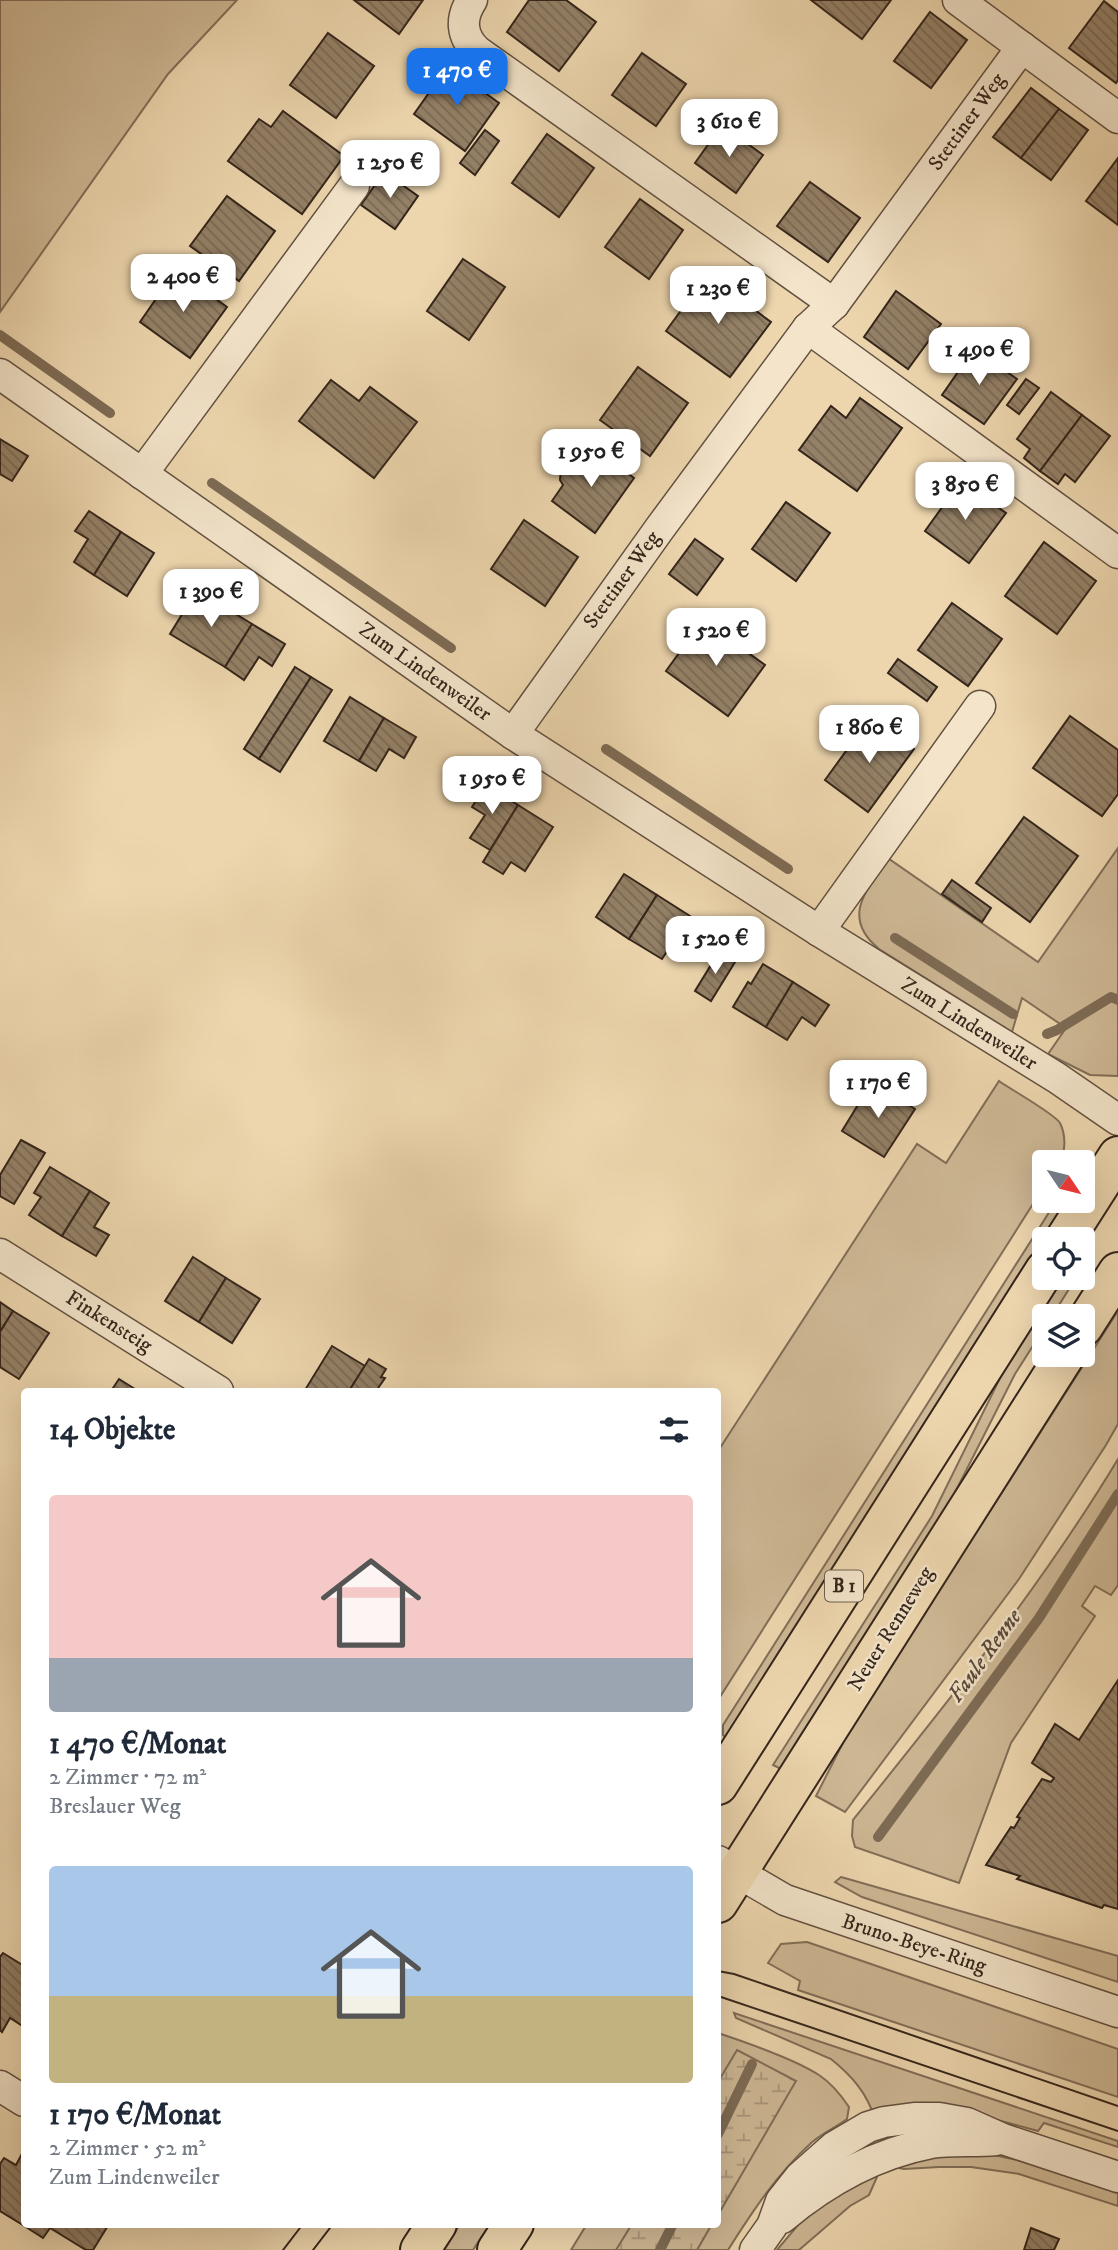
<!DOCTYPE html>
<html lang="de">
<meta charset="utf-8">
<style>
:root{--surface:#fff;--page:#f2f2f3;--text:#1f2937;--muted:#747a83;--accent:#1a73e8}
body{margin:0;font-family:"IM FELL DW Pica",serif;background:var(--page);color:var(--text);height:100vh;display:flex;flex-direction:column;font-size:26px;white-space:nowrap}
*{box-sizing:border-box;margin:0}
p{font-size:23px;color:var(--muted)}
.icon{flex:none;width:38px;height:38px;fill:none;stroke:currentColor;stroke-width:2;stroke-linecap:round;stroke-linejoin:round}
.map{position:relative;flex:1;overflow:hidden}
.panel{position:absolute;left:21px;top:1388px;width:700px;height:840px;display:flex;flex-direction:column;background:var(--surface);border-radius:7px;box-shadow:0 7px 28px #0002}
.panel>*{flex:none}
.needle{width:46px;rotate:125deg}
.buttons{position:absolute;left:1032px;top:1150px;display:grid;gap:14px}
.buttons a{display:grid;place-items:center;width:63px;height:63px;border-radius:7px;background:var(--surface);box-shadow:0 7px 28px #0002;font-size:35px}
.price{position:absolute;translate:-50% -60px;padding:0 16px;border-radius:14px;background:#fff;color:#222;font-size:23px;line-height:46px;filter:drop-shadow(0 2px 4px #0008)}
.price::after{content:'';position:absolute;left:50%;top:42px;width:21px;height:16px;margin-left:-10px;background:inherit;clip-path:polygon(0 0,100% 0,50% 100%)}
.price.selected{background:var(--accent);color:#fff}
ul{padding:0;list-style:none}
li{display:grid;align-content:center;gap:14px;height:371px;padding:0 28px}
li span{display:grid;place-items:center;height:217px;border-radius:7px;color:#555}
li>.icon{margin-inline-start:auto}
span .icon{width:126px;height:126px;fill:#fffc;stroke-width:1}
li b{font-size:30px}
h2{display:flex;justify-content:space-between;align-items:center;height:84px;padding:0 28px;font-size:30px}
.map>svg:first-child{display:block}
.green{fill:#ceb895;stroke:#816e58;stroke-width:2}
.wetland{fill:url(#wetland-marsh);stroke:#816e58;stroke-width:2}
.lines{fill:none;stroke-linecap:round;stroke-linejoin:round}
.stream{stroke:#7d6b55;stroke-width:10}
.building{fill:url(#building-back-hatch);stroke:#34251b;stroke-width:2}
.street-casing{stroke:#625140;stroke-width:33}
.primary-casing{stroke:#34251b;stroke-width:42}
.street{stroke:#f3e4ca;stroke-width:30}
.primary{stroke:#edd6ae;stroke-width:38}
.tram{stroke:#34251b;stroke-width:2}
.labels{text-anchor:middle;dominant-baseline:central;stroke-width:5;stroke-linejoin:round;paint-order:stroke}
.shield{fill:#f3e4ca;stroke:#6d5e50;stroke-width:2}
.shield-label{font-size:19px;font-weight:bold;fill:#34251b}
.street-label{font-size:21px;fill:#34251b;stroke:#f3e4ca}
.water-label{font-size:23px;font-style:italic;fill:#594838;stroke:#f3e4ca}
</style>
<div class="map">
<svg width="1118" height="2250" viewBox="0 0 1118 2250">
<defs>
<pattern id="wetland-marsh" width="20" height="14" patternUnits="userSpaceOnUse" patternTransform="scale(1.75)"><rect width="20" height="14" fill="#ceb895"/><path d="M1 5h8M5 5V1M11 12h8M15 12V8" fill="none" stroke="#a89579"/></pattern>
<pattern id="building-back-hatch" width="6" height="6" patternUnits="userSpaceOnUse" patternTransform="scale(1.75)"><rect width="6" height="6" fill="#948167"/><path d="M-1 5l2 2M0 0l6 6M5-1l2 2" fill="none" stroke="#7a6954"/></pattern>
</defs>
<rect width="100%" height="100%" fill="#edd6ae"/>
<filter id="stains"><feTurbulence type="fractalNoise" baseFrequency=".00286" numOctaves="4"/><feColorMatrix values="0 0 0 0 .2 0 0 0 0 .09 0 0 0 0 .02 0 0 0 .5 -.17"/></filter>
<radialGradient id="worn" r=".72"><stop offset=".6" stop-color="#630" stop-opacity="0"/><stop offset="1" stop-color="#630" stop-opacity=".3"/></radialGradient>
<!-- green -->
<g class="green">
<polygon points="0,0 237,0 168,74 0,312"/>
<path d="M1118,848v228l-28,-1 -42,-21 18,-26 -44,-30 -10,34 -133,-83c-39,-32 -12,-60 10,-90l149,103z"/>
<path d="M999,1081c11,8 56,33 61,42 6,12 6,29 -1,39h-14v23l-327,515v-249l199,-307 29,19z"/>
<polygon points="1059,1201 1067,1205 726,1738 723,1735 723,1725 1055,1203"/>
<polygon points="1063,1278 1076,1278 1052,1316 1045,1316 1045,1327 1015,1374 940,1522 781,1769 773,1765 932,1516 1006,1366"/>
<polygon points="1118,1311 1118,1424 1106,1445 1019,1579 845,1812 816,1796 848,1733"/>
<path d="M1118,1459v126l-7,10 -16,-9 -13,20 13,10 -84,127 -52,140 -104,-36 -3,-11 1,-16c94,-117 188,-233 265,-361z"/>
<polygon points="841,1877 1118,1956 1118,1982 862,1897 835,1882"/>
<polygon points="807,1942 1118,2049 1118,2097 798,1990 800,1981 768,1963 781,1944"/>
<path d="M734,2013l384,128v6l-74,-24 -6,8 -52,-14 -111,2c-8,-26 -23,-43 -44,-60l-95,-41z"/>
<path d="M718,2033c27,9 78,27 101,42 12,8 22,20 30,32l-2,12c-12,9 -25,14 -36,24 -34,31 -59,69 -83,107h-157l16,-26h131z"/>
<polygon points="918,2152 994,2155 1040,2165 1118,2193 1118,2206 1019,2174 971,2167 939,2167 904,2169 893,2167"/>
<polygon points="874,2169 877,2177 869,2195 850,2206 799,2250 777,2250 809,2212"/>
<polygon points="460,2224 490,2224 473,2250 444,2250"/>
</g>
<!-- wetland -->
<g class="wetland">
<polygon points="737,2050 796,2081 718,2215 718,2082"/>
<polygon points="632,2224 712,2224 697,2250 616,2250"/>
</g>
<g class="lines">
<!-- stream -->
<g class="stream">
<polyline points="0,335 110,413"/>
<polyline points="212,483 451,648"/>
<polyline points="606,749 788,869"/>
<polyline points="895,938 1013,1014"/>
<polyline points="1047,1034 1057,1030 1111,997 1118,1000"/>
<polyline points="878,1837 1039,1618 1118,1494"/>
<polyline points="718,2134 752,2064"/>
<polyline points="660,2250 673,2224"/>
</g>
</g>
<!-- building -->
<g class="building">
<polygon points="354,0 423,0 399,34"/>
<polygon points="529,0 566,0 596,22 559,71 507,32"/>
<polygon points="811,0 891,0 862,39"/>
<polygon points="1104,1 1118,12 1118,80 1116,83 1069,48"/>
<polygon points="930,12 967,40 931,88 894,61"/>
<polygon points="328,33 374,66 336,118 290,85"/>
<polygon points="642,53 686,84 656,126 612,95"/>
<polygon points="448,66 499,103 465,151 414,114"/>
<polygon points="1031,88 1059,109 1021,158 993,137"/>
<polygon points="1059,109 1088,130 1051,180 1021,158"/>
<polygon points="283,111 344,156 302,214 228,161 259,119 271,127"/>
<polygon points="722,125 763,155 736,193 695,163"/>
<polygon points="485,130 499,141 475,175 460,163"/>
<polygon points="547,134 594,168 559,217 512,183"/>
<polygon points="1118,158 1118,225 1086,201"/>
<polygon points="384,172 418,196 395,229 361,205"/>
<polygon points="810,182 860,218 828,262 777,226"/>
<polygon points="227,196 275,231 239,281 190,246"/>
<polygon points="640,199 683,230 649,279 605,247"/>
<polygon points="463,259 505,287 469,340 427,311"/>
<polygon points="176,270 227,307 190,358 140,322"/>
<polygon points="707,275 771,322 730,377 666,331"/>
<polygon points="896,291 941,324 908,369 864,337"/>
<polygon points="974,349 1017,379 984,424 942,395"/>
<polygon points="638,367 688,403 650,456 600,420"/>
<polygon points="1026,379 1039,388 1019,414 1007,405"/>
<polygon points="331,380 359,401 370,387 417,422 374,478 299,421"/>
<polygon points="1051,392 1082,415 1040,471 1024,458 1030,449 1017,439"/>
<polygon points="860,398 902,428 857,491 799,450 831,406 846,418"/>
<polygon points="1082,415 1110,436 1075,482 1065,474 1058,484 1040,471"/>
<polygon points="0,439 28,456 12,481 0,474"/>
<polygon points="591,447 634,478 595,533 552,501 563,485 560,480 561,467 566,463 574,461 581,462"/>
<polygon points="961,481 1006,513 969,563 925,531"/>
<polygon points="786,502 830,533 796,581 752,549"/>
<polygon points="89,511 121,532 94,575 74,562 88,539 75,531"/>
<polygon points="524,520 578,557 545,606 491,569"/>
<polygon points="121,532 154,553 127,596 94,575"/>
<polygon points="695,539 723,559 697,595 669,574"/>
<polygon points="1044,542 1096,581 1057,634 1005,596"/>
<polygon points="197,590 252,624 225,667 170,634"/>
<polygon points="952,603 1002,639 968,686 918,650"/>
<polygon points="703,620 765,665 728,716 666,671"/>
<polygon points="252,624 285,644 272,666 259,657 244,680 225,667"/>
<polygon points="898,659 937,687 927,701 888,673"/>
<polygon points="295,667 311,677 259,759 244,749"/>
<polygon points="311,677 332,690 280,772 259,759"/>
<polygon points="350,697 384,718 359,761 324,741"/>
<polygon points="1070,716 1118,750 1118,794 1102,816 1033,768"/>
<polygon points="384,718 416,737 404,758 389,749 376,771 359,761"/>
<polygon points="870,718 914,749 868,812 825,780"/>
<polygon points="486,785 518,805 490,850 470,838 485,815 472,807"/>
<polygon points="518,805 553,827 525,871 511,862 503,874 483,862"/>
<polygon points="1024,817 1078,856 1030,922 976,883"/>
<polygon points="624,874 657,895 629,939 596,917"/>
<polygon points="952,880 991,908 982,922 942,894"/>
<polygon points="657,895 690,916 662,959 629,939"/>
<polygon points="719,952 735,962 711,1001 695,991"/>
<polygon points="763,964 793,982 766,1027 733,1007 748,982 751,984"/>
<polygon points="793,982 829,1005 815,1026 802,1017 787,1040 766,1027"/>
<polygon points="872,1082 915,1109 884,1157 842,1131"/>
<polygon points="21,1140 45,1153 14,1204 0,1196 0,1175"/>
<polygon points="50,1167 90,1191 62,1236 29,1215 41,1197 34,1193"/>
<polygon points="90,1191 109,1203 94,1227 109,1235 96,1256 62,1236"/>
<polygon points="193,1257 226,1278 199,1322 165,1301"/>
<polygon points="226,1278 260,1299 232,1343 199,1322"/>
<polygon points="0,1302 13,1311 0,1332"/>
<polygon points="13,1311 49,1333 19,1379 0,1367 0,1332"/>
<polygon points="332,1346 365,1366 349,1391 306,1391 305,1390"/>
<polygon points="369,1359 386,1369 381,1377 385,1378 376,1391 349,1391"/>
<polygon points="119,1379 138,1391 111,1391"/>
<polygon points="1118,1680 1118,1909 1104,1905 1102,1908 1017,1879 1020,1876 986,1865 1011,1827 1014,1828 1020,1818 1017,1817 1042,1779 1051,1782 1054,1778 1032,1763 1055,1724 1079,1740"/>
<polygon points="3,1953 24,1966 24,2027 10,2018 2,2032 0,2030 0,1957"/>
<polygon points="24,2150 24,2224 28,2224 26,2227 0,2211 0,2164 4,2158 16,2165"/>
<polygon points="28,2224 109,2224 93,2250 86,2250 50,2228 43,2238 26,2227"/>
<polygon points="1031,2228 1059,2239 1054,2250 1024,2250"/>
</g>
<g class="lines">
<!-- street casing -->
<g class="street-casing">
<g id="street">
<path d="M472,0c-12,18 -11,36 5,51l357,253"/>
<polyline points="958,0 1118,118"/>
<polyline points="808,328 1118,553"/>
<polyline points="0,374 513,734 819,931 1057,1078 1118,1120"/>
<polyline points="142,474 354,186"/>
<polyline points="513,734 660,528 808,328 834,304 1022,47"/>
<polyline points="819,931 980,706"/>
<polyline points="0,1254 218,1391"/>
<polyline points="718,1861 785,1900 1118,2012"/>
<polyline points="0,2086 24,2101"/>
<path d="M782,2218c44,-37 92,-64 149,-75 21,-3 44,-1 65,-3"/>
<polyline points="755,2250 772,2226 781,2201 800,2177 834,2147 868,2127 884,2122 914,2118 939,2118 967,2123 1003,2139 1118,2177"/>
</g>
</g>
<!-- primary casing -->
<g class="primary-casing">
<g id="primary">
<polyline points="1065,1239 1118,1156"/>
<polyline points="1083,1327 1118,1272"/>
<polyline points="718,1785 1045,1270"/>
<polyline points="718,1903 1066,1354"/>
<polyline points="420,2250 437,2224"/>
<polyline points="497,2250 514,2224"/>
</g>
</g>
<!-- street -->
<use href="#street" class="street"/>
<!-- primary -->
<use href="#primary" class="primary"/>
<!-- tram -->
<g class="tram">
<polyline points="718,1971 734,1974 1118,2106"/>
<polyline points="718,1996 1118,2131"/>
<polyline points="283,2250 303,2224"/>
<polyline points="313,2250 333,2224"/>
</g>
</g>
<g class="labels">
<!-- shield labels -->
<rect class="shield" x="825" y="1570.5" width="38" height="31" rx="5"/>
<g class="shield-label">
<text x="844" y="1586">B 1</text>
</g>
<!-- street labels -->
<g class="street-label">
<text transform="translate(967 122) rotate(-54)">Stettiner Weg</text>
<text transform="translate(622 580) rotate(-54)">Stettiner Weg</text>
<text transform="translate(425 672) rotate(35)">Zum Lindenweiler</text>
<text transform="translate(969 1024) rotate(32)">Zum Lindenweiler</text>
<text transform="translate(109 1322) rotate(32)">Finkensteig</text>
<text transform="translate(891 1629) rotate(-58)">Neuer Renneweg</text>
<text transform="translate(914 1944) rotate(18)">Bruno-Beye-Ring</text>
</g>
<!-- water labels -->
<g class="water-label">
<text transform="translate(985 1656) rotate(-54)">Faule Renne</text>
</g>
</g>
<rect width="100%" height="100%" filter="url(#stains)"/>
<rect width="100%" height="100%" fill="url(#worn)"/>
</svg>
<div class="buttons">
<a><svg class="needle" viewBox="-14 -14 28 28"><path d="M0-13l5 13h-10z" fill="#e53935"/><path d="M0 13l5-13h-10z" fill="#747a83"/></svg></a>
<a><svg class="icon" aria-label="locate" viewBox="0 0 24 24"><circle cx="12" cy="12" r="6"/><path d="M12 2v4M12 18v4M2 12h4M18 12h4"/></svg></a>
<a><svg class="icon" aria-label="layers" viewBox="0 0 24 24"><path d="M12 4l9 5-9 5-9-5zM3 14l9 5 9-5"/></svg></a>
</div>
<b class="price selected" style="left:457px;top:108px">1 470 €</b>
<b class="price" style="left:729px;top:159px">3 610 €</b>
<b class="price" style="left:390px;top:200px">1 250 €</b>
<b class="price" style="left:183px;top:314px">2 400 €</b>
<b class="price" style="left:718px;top:326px">1 230 €</b>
<b class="price" style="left:979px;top:387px">1 490 €</b>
<b class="price" style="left:591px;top:489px">1 950 €</b>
<b class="price" style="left:965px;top:522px">3 850 €</b>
<b class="price" style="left:211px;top:629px">1 390 €</b>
<b class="price" style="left:716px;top:668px">1 520 €</b>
<b class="price" style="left:869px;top:765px">1 860 €</b>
<b class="price" style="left:492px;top:816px">1 950 €</b>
<b class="price" style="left:715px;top:976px">1 520 €</b>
<b class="price" style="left:878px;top:1120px">1 170 €</b>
<section class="panel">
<h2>14 Objekte<svg class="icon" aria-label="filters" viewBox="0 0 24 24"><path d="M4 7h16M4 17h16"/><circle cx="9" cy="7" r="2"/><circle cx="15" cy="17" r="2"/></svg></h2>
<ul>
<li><span style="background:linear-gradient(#f6c9c9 75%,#9aa5b1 0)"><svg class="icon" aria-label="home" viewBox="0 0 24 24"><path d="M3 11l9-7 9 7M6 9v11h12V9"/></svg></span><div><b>1 470 €/Monat</b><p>2 Zimmer · 72 m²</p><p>Breslauer Weg</p></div></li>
<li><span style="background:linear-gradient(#a9c7e8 60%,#c2b280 0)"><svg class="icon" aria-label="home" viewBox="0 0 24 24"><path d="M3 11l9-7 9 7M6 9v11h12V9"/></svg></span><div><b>1 170 €/Monat</b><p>2 Zimmer · 52 m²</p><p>Zum Lindenweiler</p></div></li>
</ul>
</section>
</div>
